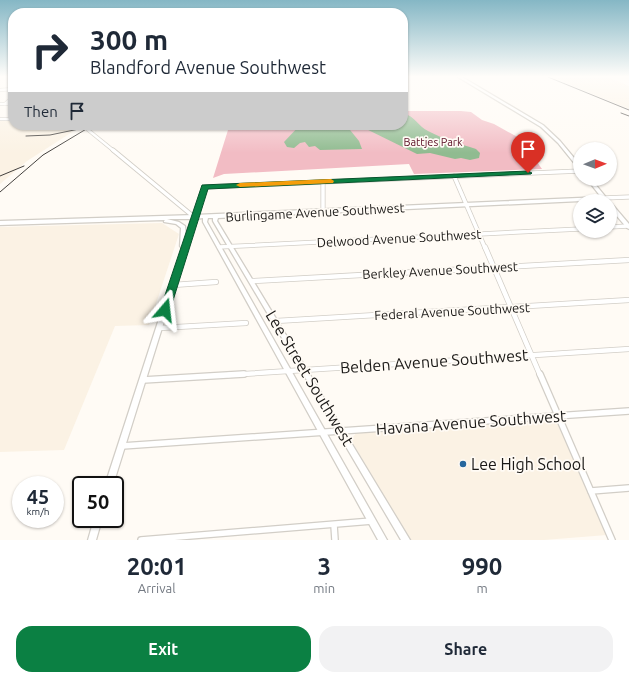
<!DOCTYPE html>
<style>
body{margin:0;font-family:Ubuntu,sans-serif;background:#f2f2f3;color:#1f2937;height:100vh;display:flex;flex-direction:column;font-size:15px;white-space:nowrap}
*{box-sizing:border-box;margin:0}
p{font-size:13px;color:#747a83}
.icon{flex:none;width:22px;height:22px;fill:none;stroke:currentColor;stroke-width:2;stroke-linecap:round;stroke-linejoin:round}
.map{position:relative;height:540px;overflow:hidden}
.drawer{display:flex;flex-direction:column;background:#fff;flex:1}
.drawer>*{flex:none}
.top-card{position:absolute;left:8px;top:8px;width:400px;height:122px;border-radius:16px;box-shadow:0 1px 3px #0004;background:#fff;color:#1f2937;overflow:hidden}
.needle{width:26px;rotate:89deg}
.tools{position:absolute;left:573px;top:142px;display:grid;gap:8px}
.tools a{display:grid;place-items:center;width:44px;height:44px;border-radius:50%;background:#fff;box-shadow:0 1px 3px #0004;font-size:20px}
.speed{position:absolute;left:12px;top:476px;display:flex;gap:8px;font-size:20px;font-weight:700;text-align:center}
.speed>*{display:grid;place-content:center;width:52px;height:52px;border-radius:50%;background:#fff;box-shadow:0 1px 3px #0004;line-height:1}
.speed small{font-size:10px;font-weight:400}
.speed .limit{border:2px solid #111;border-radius:6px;background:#fff;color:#111}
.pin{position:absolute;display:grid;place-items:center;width:34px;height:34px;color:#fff;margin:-41px -17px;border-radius:50% 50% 50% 0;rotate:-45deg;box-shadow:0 0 4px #0007}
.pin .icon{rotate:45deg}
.me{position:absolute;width:44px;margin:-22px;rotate:17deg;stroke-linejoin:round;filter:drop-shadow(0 0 3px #0008)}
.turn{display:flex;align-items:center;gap:14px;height:84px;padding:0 16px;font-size:18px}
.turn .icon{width:52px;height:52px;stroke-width:2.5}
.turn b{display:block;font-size:28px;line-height:34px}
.then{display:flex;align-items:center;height:38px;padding:0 16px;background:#0003;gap:8px;font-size:15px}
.eta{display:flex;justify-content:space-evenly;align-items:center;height:68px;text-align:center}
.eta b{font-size:24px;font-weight:700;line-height:28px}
.cta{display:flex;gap:8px;margin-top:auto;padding:8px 16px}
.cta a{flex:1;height:46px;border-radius:16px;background:#0b8043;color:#fff;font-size:16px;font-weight:700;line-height:46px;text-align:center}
.cta a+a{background:#f2f2f3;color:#1f2937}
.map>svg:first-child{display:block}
.built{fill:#fbf2e4}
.green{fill:#f2bcc4}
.water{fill:#90bb90}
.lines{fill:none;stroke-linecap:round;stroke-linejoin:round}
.street-far3-casing{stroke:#d2cec7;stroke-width:4}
.street-far2-casing{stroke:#d2cec7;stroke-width:5}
.street-far1-casing{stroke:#d2cec7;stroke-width:6}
.street-casing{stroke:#d2cec7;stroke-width:8}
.secondary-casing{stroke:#d2cec7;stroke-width:2.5}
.street-far3{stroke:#fff;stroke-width:2.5}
.street-far2{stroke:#fff;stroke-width:3.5}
.street-far1{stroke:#fff;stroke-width:4.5}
.street{stroke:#fff;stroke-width:5.5}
.secondary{fill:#fff;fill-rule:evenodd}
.rail{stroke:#43403e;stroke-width:1}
.route{fill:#0b8043;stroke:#07532c}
.slow{fill:#f59e0b}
.poi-dot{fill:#26679d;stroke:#fffbf5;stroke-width:1.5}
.labels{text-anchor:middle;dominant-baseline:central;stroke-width:3.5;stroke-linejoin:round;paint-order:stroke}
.far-park-label{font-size:11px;fill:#5c1127;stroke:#fffbf5}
.street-label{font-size:13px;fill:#1b1917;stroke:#fffbf5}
.near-street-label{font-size:16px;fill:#1b1917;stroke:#fffbf5}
.near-poi-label{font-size:16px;fill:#1b1917;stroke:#fffbf5;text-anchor:start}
</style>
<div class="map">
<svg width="629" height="540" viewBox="0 0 629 540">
<rect width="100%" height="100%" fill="#fffbf5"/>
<g class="built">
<path d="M551 77H607L620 82 629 86V109Z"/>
<path d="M13 120V125H77L80 127 27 161 0 184V121Z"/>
<path d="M162 223 179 234 149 325 115 326 64 450 0 452V227Z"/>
<path d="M552 420 559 426 607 535 544 540H410L351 440 356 433Z"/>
</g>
<path class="green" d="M403 111H461L471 112 482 120 494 124 521 139 542 169 414 174 409 164 224 174 213 178 228 130 232 125H403Z"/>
<g class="water">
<path d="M403 113C416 117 418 126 428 131 443 139 460 144 476 149L480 153 479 158 470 160 461 158 455 159 430 153 417 154 358 125H403Z"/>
<path d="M300 125H346L359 141 362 149 320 150 315 146 309 147 305 142 300 143 294 148 287 147 284 142Z"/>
</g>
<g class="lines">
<g class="street-far3-casing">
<g id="street-far3">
<path d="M0 90 13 89"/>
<path d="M0 104H13"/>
<path d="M5 104 13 97"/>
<path d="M0 119H13"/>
<path d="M82 125 114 151"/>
</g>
</g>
<g class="street-far2-casing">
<g id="street-far2">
<path d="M113 150 194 217 205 187 580 171"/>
<path d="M454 176 485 248"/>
<path d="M323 182V211"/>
<path d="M604 198 629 197"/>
<path d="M610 227 628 226"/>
<path d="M219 247 580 229"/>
</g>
</g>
<g class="street-far1-casing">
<g id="street-far1">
<path d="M485 247 540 375"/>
<path d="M252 281 629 260"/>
<path d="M173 285 216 282"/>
<path d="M276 321 629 300"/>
<path d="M160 328 246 323"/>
<path d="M228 375 629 349"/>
</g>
</g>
<g class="street-casing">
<g id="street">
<path d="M540 374 612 540"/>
<path d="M143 380 244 374"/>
<path d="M122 446 629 411"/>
<path d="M591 491 629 488"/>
<path d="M334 525 335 540"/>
<path d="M141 540 372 521"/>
</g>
</g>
<g class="secondary-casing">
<g id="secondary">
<path d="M458 77H462L543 125 560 141 580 165V169H579L558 143 541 127Z"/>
<path d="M587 179H591L609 201H605L603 200 218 218 217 221 410 540H401L213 221V218H208L207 222 387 540H378L203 222V218L196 219 113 485H105L182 248 180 246 181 228 176 224 164 222V221L165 220 0 225V221L194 215 601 197ZM167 219H191L186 236 185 226 179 222Z"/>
<path d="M610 203 612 204 629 224V229L627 228 610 208Z"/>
<path d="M94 519H102L96 540H88Z"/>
</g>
</g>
<use href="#street-far3" class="street-far3"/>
<use href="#street-far2" class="street-far2"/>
<use href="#street-far1" class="street-far1"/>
<use href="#street" class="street"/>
<use href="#secondary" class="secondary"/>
<g class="rail">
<path d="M548 77 629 110"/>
<path d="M621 113 629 116"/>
<path d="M26 136 50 135 79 129"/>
<path d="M0 176 24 166"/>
<path d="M0 192 43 155 93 125"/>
</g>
</g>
<linearGradient id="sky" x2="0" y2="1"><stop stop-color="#85b7c5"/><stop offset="0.5" stop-color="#fffdfa"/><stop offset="1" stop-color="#fffdfa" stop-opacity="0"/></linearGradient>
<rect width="629" height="153" fill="url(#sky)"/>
<path class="route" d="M528 171 532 173 531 174 208 189 170 310 165 315 160 310 202 185Z"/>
<path class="slow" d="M331 179 334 181 333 183 240 187 236 185 240 183Z"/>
<circle class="poi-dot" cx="463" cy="464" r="4"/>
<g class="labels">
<g class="far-park-label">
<text x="433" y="142">Battjes Park</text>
</g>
<g class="street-label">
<text transform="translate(315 212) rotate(-3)">Burlingame Avenue Southwest</text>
<text transform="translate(399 238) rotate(-3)">Delwood Avenue Southwest</text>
<text transform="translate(440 270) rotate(-3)">Berkley Avenue Southwest</text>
<text transform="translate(452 311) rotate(-3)">Federal Avenue Southwest</text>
</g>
<g class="near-street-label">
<text transform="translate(434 361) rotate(-4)">Belden Avenue Southwest</text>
<text transform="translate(310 378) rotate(59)">Lee Street Southwest</text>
<text transform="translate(471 422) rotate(-4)">Havana Avenue Southwest</text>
</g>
<g class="near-poi-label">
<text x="471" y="464">Lee High School</text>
</g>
</g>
</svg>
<div class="tools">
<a><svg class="needle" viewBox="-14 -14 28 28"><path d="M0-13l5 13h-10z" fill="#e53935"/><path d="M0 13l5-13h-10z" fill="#747a83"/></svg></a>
<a><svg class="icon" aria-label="layers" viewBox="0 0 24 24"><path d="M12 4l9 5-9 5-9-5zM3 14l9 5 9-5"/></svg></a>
</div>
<div class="speed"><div>45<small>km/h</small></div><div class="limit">50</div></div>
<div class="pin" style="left:528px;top:173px;background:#d93025"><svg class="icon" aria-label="arrive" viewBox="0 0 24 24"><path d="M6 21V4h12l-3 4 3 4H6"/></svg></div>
<svg class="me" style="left:165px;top:310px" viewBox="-20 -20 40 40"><path d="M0-17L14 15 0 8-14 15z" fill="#0b8043" stroke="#fff" stroke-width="4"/></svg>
<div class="top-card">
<div class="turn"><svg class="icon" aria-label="right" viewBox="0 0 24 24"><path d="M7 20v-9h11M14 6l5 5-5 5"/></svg><div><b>300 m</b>Blandford Avenue Southwest</div></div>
<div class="then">Then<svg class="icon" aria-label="arrive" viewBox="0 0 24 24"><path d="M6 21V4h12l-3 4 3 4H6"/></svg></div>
</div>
</div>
<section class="drawer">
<div class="eta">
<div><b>20:01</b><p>Arrival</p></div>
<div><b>3</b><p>min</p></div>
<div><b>990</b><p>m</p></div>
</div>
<div class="cta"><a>Exit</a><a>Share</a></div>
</section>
